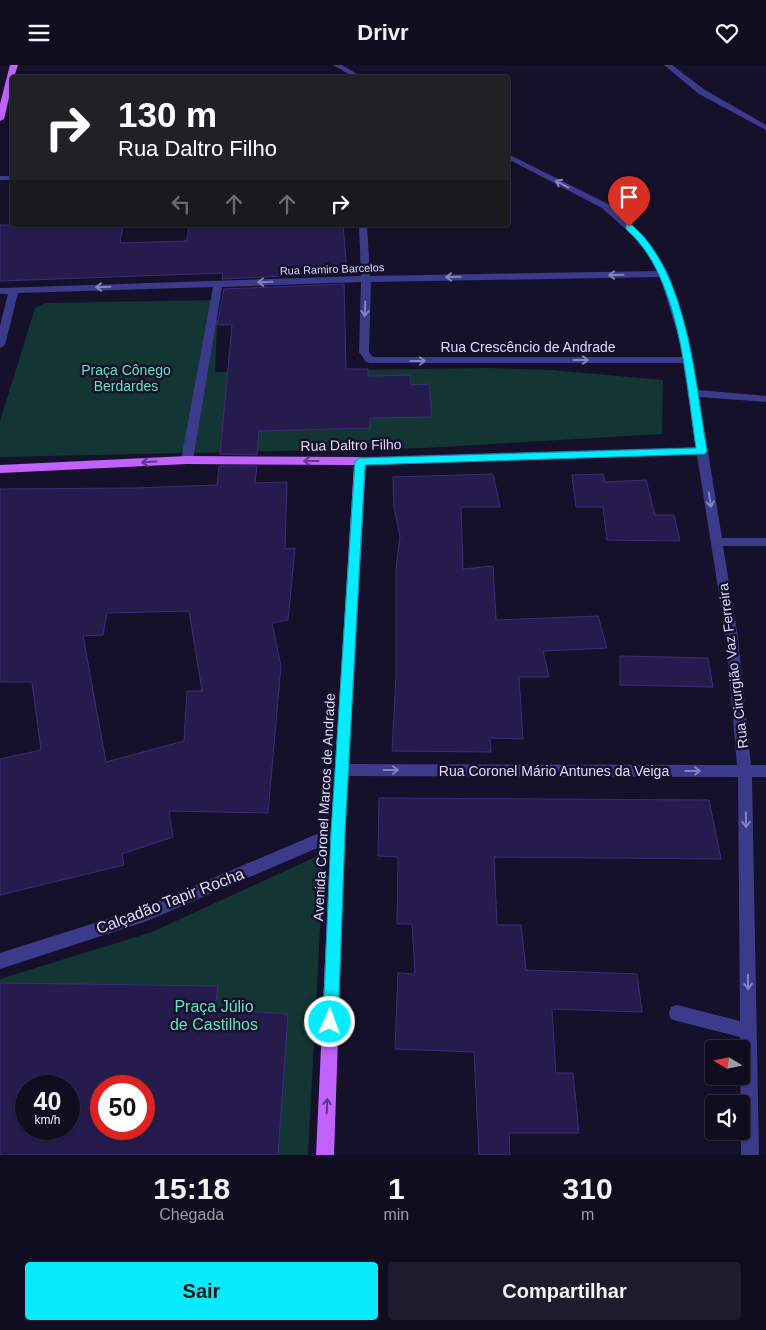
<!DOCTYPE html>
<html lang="pt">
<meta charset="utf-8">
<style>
body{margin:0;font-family:Helvetica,sans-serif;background:#1e1b2d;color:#f1f3f6;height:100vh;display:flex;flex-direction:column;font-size:19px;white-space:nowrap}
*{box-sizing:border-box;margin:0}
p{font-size:16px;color:#9c9ca5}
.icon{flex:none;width:28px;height:28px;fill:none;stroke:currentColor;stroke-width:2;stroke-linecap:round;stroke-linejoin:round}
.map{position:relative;height:1090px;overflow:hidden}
.sheet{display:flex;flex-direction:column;background:#100d20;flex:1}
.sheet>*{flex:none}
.banner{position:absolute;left:10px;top:10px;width:500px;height:152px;border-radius:5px;box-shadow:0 1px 4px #0004,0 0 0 1px #302d3e;background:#202124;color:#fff;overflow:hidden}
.needle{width:32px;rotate:280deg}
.controls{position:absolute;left:705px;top:975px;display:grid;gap:10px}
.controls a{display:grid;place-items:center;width:45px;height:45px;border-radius:5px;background:#100d20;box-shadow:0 1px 4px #0004,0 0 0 1px #302d3e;font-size:25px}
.speed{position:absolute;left:15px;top:1010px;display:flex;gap:10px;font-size:25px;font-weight:700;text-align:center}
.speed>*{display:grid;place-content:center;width:65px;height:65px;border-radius:50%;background:#100d20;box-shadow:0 1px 4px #0004,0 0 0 1px #302d3e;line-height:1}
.speed small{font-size:12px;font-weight:400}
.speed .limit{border:8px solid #d22;background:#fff;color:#111}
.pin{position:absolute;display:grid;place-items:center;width:42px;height:42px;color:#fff;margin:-51px -21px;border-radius:50% 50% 50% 0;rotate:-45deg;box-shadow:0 0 5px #0007}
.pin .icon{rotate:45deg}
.me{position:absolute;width:55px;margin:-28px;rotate:2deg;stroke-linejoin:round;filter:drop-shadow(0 0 4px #0008)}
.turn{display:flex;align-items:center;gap:18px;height:105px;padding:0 25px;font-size:22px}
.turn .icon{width:65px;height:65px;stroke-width:2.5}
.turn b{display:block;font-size:35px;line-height:42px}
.lanes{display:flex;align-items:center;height:48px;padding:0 25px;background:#0003;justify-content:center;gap:25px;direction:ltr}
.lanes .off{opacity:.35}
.eta{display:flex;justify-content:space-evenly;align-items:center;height:85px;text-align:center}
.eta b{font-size:30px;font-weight:700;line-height:35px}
.primary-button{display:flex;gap:10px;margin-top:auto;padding:10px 25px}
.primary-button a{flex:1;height:58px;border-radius:5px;background:#07ebff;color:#111;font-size:20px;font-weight:700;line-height:58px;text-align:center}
.primary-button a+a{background:#1e1b2d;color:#f1f3f6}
header{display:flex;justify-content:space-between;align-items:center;height:65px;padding:0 25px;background:#100d20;font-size:22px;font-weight:700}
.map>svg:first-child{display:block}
.green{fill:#133634;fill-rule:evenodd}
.building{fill:#251c4d;stroke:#3b2e79;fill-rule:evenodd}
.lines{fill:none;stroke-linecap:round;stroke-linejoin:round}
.minor{fill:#3c3b8b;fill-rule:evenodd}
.major{fill:#c162ff;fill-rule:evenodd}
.oneway{stroke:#8583bf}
.oneway2{stroke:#62358a}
.route{fill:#07ebff;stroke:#0599a6}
.labels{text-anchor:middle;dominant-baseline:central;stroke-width:5;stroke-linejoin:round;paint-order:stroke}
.far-street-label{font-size:11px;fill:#dedbff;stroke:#15112b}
.street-label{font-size:14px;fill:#dedbff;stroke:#15112b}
.park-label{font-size:14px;fill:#63e3c0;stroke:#15112b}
.near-street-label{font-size:16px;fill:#dedbff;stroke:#15112b}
.near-park-label{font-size:16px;fill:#63e3c0;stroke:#15112b}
</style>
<header><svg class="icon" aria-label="menu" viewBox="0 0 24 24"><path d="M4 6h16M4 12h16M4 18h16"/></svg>Drivr<svg class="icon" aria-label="heart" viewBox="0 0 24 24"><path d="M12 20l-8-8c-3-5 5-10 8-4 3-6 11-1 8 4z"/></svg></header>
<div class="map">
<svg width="766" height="1090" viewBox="0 0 766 1090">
<rect width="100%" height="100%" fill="#15112b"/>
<g class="green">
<path d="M218 235 215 307 488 303 551 305 663 315 662 369 424 383 0 392V356L35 243 46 238Z"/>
<path d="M324 788 308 1090H0V914L152 867ZM26 1021H69V1064H26ZM101 1021H144V1064H101Z"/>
</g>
<g class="building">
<path d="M0 160H123L120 178 187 176 189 160H343L347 208 222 214 223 208 0 216Z"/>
<path d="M344 219 346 304H368V311L410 310 411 320 429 319 432 352 370 353V363L259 366 257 390 220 389 232 260H217L224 224Z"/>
<path d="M219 401H257L255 418 287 417 285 484 295 483 288 555 272 558 281 601 268 748 169 746 173 772 122 789 124 800 0 830V694L41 685 32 617H0V424L134 423 217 420ZM189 546 202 626H187L184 676 106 697 83 571 103 570 107 548Z"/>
<path d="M493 409 500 442H461L463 504 493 501 496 555 598 551 607 583 543 586 549 612H519L523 674 490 673 491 687 392 686 396 611V504L400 471 394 443 393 412Z"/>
<path d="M603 409 605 417 646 415 655 450H674L680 476 607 475 603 442H576L572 410Z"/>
<path d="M620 591 708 593 713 622 620 620Z"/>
<path d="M379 733 709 735 721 794 494 792 497 860H521L526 905 637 909 642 947 552 944 556 1008H573L579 1068H509L510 1090H479L474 987 395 984 398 908 415 909 412 859H397L398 792 378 791Z"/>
<path d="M0 918 218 921 215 944 288 949 278 1090H0ZM26 1021H69V1064H26ZM101 1021H144V1064H101Z"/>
</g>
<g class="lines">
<g class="minor">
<path d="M333 0H342L362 12H354Z"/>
<path d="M664 0H672L705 25 766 60V65L699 29Z"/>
<path d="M508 89 608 139 644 171 669 209 689 273 698 325 766 331V337L699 332 722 473H766V481H723L738 573 751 700H766V712H752L759 1090H741L740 972 677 956 671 954 669 948 671 942 677 940 740 956 738 712 342 711 337 709 335 705 337 701 342 699 737 700 726 573 697 390 360 400 354 396 360 392 696 382 683 298H370L366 297 359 287 361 217 222 222 193 395 187 399 181 395 213 222 18 228 5 280 0 283V261L8 229H0V223L361 211 359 160H367L370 211 658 206 638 175 602 143 508 94ZM660 212 679 273 682 292H373L369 287 371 217Z"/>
<rect x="0" y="111" width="12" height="4"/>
<path d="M338 760 343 762 345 767 343 772 147 856 0 904V888L145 842Z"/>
</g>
<g class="major">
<path d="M10 0H18L14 12H12V20L4 54 0 56V39Z"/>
<path d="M187 391 360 392 366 396 345 767 334 1090H316L331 767 354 400 187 399 0 408V400Z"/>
</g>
</g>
<defs><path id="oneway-shaft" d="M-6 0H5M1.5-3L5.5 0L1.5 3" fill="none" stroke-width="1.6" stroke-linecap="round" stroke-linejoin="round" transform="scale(1.25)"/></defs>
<g class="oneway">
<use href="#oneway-shaft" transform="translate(562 119) rotate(-152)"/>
<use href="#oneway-shaft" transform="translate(616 210) rotate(179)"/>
<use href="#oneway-shaft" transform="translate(453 212) rotate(179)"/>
<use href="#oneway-shaft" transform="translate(265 217) rotate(178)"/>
<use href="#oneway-shaft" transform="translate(103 222) rotate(178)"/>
<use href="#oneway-shaft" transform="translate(365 244) rotate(92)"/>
<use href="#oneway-shaft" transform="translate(581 295)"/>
<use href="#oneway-shaft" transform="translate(418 296)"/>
<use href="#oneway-shaft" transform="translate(710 435) rotate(81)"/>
<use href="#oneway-shaft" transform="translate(391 705)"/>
<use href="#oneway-shaft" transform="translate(693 706)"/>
<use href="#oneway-shaft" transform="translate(746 755) rotate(89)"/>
<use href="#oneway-shaft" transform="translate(748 917) rotate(89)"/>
</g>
<g class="oneway2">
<use href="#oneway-shaft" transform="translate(311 396) rotate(-180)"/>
<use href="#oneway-shaft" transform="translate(149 397) rotate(177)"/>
<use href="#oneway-shaft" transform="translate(327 1041) rotate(-88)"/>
</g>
<path class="route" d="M626 160H632C688 208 695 317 707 386L705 389 365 400 345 767 338 957 336 962 330 965 325 962 323 957 331 767 355 396 360 393 696 383C686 317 680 210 626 164Z"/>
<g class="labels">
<g class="far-street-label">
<text transform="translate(332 204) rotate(-2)">Rua Ramiro Barcelos</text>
</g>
<g class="street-label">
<text x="528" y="282">Rua Crescêncio de Andrade</text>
<text transform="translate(351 380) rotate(-1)">Rua Daltro Filho</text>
<text transform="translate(733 601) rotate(-97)">Rua Cirurgião Vaz Ferreira</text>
<text x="554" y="706">Rua Coronel Mário Antunes da Veiga</text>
<text transform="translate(324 742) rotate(-87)">Avenida Coronel Marcos de Andrade</text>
</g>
<g class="park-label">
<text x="126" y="305">Praça Cônego<tspan x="126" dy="16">Berdardes</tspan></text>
</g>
<g class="near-street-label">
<text transform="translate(170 836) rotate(-21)">Calçadão Tapir Rocha</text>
</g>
<g class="near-park-label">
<text x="214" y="941">Praça Júlio<tspan x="214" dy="18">de Castilhos</tspan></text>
</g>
</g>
</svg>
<div class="controls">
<a><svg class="needle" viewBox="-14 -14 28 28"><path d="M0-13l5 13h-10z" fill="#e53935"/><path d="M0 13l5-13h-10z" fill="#9c9ca5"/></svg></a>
<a><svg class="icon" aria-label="sound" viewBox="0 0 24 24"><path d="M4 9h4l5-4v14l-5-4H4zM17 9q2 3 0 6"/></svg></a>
</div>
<div class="speed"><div>40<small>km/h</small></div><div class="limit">50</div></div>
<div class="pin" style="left:629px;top:162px;background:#d93025"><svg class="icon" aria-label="arrive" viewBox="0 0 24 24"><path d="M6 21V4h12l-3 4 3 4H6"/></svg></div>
<svg class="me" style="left:330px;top:957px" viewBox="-20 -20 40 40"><circle r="17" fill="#07ebff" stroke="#fff" stroke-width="3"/><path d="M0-11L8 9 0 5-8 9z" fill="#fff"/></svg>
<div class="banner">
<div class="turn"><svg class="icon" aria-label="right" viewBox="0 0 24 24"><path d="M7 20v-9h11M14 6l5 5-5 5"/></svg><div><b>130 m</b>Rua Daltro Filho</div></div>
<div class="lanes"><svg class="icon off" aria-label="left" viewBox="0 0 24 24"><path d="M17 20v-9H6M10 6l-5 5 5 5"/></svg><svg class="icon off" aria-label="ahead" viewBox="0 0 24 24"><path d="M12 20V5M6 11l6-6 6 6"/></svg><svg class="icon off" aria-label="ahead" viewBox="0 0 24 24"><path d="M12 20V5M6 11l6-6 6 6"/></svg><svg class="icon" aria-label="right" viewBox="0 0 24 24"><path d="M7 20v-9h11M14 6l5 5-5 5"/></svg></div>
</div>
</div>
<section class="sheet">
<div class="eta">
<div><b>15:18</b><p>Chegada</p></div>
<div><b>1</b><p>min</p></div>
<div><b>310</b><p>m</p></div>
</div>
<div class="primary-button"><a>Sair</a><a>Compartilhar</a></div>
</section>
